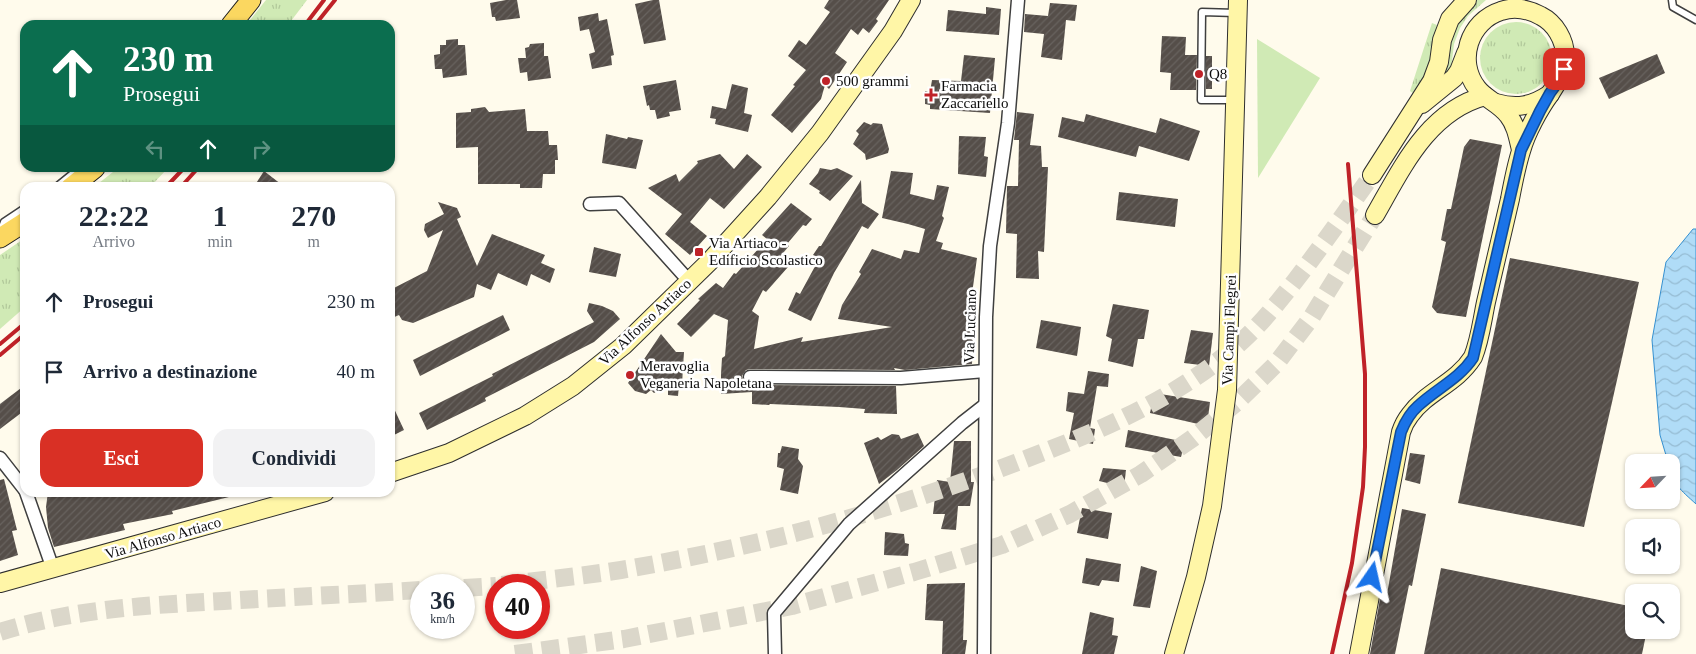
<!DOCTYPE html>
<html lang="it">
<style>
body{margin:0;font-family:Georgia,serif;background:#f2f2f3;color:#1f2937;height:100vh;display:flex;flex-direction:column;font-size:19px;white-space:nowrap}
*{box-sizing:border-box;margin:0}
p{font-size:16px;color:#747a83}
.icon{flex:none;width:28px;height:28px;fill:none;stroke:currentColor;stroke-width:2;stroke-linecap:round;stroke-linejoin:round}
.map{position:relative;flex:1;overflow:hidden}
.drawer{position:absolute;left:20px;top:182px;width:375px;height:315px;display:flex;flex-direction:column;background:#fff;border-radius:15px;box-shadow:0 1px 4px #0004}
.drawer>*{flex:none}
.top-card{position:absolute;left:20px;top:20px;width:375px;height:152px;border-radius:15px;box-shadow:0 1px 4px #0004;background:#0b6e4f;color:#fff;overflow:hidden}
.needle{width:32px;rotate:245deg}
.fabs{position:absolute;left:1625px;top:454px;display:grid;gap:10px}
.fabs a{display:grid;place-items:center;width:55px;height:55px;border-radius:10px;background:#fff;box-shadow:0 1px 4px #0004;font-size:25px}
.speed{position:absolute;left:410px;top:574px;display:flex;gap:10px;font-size:25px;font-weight:700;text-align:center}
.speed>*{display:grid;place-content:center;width:65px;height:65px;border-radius:50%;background:#fff;box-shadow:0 1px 4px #0004;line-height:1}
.speed small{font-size:12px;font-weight:400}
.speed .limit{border:8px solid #d22;background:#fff;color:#111}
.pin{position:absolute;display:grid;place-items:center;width:42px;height:42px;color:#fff;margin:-21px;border-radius:10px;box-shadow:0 2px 8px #0006}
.me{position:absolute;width:55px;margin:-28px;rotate:11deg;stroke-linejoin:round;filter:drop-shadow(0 0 4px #0008)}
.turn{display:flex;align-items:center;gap:18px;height:105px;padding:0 20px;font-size:22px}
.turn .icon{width:65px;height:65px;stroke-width:2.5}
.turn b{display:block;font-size:35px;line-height:42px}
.lanes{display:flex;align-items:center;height:48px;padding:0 20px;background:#0003;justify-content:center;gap:25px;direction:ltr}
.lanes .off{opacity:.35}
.eta{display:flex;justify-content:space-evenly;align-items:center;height:85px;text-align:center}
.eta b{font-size:30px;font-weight:700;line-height:35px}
.action{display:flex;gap:10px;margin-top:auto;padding:10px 20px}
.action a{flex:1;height:58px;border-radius:15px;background:#d93025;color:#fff;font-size:20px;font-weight:700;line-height:58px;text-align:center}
.action a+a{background:#f2f2f3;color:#1f2937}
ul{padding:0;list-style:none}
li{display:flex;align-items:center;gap:15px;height:70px;padding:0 20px}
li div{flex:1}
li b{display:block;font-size:19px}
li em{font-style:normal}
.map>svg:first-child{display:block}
.grass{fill:url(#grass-tufts)}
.park{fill:#d0eab5}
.water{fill:url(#water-waves);stroke:#3590d0}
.building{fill:url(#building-hatch)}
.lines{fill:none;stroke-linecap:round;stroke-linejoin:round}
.secondary-tunnel{stroke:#dbd7ca;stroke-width:18;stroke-dasharray:18 9;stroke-linecap:butt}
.lane-casing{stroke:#3f3f3f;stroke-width:9}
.street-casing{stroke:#3f3f3f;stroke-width:15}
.secondary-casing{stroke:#2e2e2e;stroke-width:20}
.primary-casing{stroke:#1d1d1d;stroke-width:21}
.lane{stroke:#fff;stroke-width:6}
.street{stroke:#fff;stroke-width:12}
.secondary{stroke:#fff6a7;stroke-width:18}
.primary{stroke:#fbd760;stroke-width:19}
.rail{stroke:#bf2228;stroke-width:4}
.route-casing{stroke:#114b97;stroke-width:12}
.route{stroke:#1a73e8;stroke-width:9}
.poi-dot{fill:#bf2228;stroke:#fff;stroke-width:2}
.labels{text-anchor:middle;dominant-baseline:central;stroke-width:5;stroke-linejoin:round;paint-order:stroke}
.poi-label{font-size:15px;fill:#0c0c0c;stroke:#fff;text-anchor:start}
.street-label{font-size:15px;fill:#0c0c0c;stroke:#fff}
</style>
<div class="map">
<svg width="1696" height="654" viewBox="0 0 1696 654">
<defs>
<pattern id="grass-tufts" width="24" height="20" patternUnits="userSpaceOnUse" patternTransform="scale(1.25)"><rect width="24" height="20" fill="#d0eab5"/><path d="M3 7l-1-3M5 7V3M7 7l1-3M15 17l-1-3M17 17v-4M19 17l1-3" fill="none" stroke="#b1c89a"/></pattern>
<pattern id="water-waves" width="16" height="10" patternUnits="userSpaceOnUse" patternTransform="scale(1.25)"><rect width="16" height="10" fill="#b0dcf7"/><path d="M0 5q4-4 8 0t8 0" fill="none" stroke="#96bcd3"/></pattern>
<pattern id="building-hatch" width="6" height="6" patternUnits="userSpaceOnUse" patternTransform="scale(1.25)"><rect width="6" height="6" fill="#554e49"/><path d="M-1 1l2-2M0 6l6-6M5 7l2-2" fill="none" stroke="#68635f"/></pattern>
</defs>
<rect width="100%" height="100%" fill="#fffbec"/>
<g class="grass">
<path d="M266 0H307L288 25H246Z"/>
<path d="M1477 0H1486L1468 16 1460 28 1454 44 1451 69 1439 82C1448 48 1450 25 1477 0Z"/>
<circle cx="1516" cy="58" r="36"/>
<path d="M1432 23 1437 25C1433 39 1434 56 1429 69 1425 78 1419 86 1414 94L1410 91Z"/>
<path d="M118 168H168L150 187H94Z"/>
<path d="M25 238V307L0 329V255Z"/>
</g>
<path class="park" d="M1257 39 1320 78 1258 178Z"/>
<path class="water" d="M1693 229H1696V504C1681 490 1671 484 1671 462H1668L1660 435 1652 340 1666 262Z"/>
<g class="building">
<path d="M506 0H517L520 18 496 21 495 17H492L490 3Z"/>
<path d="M653 0H659L666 40 644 44 635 4Z"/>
<path d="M829 0H889L876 19 878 21 869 33 863 28 858 35 851 29 835 53 847 62 829 89 825 85 821 99 792 133 771 115 795 86 793 85 806 70 788 56 799 40 806 45 830 12 824 8Z"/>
<path d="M1050 3 1077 5 1075 21 1066 20 1062 60 1041 57 1044 34 1024 32 1025 14 1048 16Z"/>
<path d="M986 7 1001 9 999 35 946 31 948 10 986 14Z"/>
<path d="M598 13 599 21 607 19 614 55 611 56 612 65 592 69 589 54 595 52 589 29 580 31 578 17Z"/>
<path d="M1162 36 1186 37 1185 55H1197L1196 90H1170L1171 73 1160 72Z"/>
<path d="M458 39V45H465L467 75 443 78 442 69H435L434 55 440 54V45H446V40Z"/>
<path d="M544 43V56H548L551 78 528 81 527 72 520 73 518 58H526L525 48 529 47 530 44Z"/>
<path d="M1657 54 1665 73 1609 99 1599 78Z"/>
<path d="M964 55 995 58 990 113 930 109V105L925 104V91L930 92 932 80 961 81Z"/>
<rect x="1206" y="56" width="6" height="33"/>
<path d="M676 80 681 110 669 112 670 116 657 119 655 110H650L649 105 647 106 643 86Z"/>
<path d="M732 84 748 88 744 113 752 115 748 132 715 124 716 119 710 118 712 106 726 109Z"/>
<path d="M485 107 489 112 525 109 527 131H548L549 145H557L558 160H555V174H543L542 188H520V184H478V147L456 148V113L471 112V109Z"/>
<path d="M1017 112 1034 114 1030 145 1041 146 1042 167H1048L1044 252 1038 251 1039 279 1016 278 1017 234 1006 233 1007 186H1018L1019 140H1014Z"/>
<path d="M1086 114 1156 133 1160 118 1200 131 1189 161 1139 146 1136 157 1058 137 1062 117 1084 122Z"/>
<path d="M864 122 871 125 873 123 882 124 889 149 888 153 866 160 865 154 853 144 859 134 856 131Z"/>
<path d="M606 134 627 139 628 137 643 140 636 169 602 163Z"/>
<path d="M959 136 986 137 984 156 988 157 986 177 958 174Z"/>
<path d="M1470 139 1502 145 1466 317 1437 313 1432 307 1446 242 1441 240 1447 209H1451L1464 147Z"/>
<path d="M720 154 734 169 747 154 762 167 724 209 710 198 690 222 707 236 690 255 665 234 682 214 648 188 676 174 679 182 698 163 697 161Z"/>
<path d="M820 168 831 170 837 168 853 176 830 201 819 193 820 191 809 184 818 173Z"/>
<path d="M264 171 286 188H253Z"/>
<path d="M891 171 913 173 910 194 934 200 937 185 949 187 942 216 944 218 936 241 943 243 941 249 977 258 971 301H975L971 339 973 340 972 364 905 370 894 368 895 370 750 369 746 370 742 376 743 381 750 385 896 386 897 414 864 413 865 409 839 407 770 404 769 405 752 404V392L721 394V374L722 358 725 356 728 320 714 314 691 337 677 324 700 300 698 299 716 283 723 288 734 273 736 274 767 239 762 235 791 203 812 219 806 226 803 225 787 244 789 246 778 259 788 267 766 292 763 290 752 311 759 316 754 349 803 337 801 342 892 327 838 319 842 305 861 274 859 272 872 249 901 259 904 250 919 253 925 229 908 224 882 218Z"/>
<path d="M861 180 862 203 879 214 868 229 862 226 834 273 811 321 788 310 796 292 800 294 819 259 813 255 819 246H821Z"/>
<path d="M1119 192 1178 199 1175 227 1116 220Z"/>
<path d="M438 202 457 208 461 217 457 219 477 266 492 234 545 255 541 263 555 269 550 283 531 274 527 286 498 273 491 290 477 284 474 297 413 323 402 320 399 315 390 319V290L427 271 443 230 428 238 424 230 425 224 444 214Z"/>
<path d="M594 247 621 254 616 277 589 272Z"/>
<path d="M1510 258 1639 282 1584 527 1458 503Z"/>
<path d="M589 303 602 306 613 311 620 319 594 342 485 398 486 401 427 430 419 413 493 376 492 374 594 322 587 311Z"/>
<path d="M1113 304 1149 310 1144 339H1138L1133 367 1108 361 1112 339 1106 336Z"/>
<path d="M503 315 510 330 420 376 413 360Z"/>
<path d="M1041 320 1081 327 1077 356 1036 348Z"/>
<path d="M1191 330 1213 333 1209 366 1184 363Z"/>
<path d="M661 334 676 352H684L682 384 679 385 678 396 668 395V385L654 393 651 390 646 394 635 391 628 383Z"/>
<path d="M1088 371 1109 374 1108 387 1097 386 1090 428 1095 429 1093 444 1069 439 1074 413 1066 411 1068 392 1084 394Z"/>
<path d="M25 385V410L0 429V404Z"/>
<path d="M1154 393 1210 402 1207 426 1150 413Z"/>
<path d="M390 400 404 430 390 437Z"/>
<path d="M1128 430 1185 442 1181 457 1125 447Z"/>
<path d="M918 433 924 446 897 470 879 484 864 443 878 437 881 440 892 434 899 435 901 439Z"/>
<path d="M954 441H971V482H974L970 506H958L956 530 941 529 945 514H933L937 480 950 482Z"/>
<path d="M782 446 799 449 798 459 803 466 798 494 780 490 784 469 777 467 778 453H780Z"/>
<path d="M1410 453 1425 455 1420 484 1405 480Z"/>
<path d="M1103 468 1126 470 1124 487 1099 481Z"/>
<path d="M4 479 17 530 12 531 18 555 0 561V480Z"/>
<path d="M48 492H228L229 497 172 511 173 514 123 524 125 530 54 547 48 528 46 507Z"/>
<path d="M1082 508 1112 513 1108 539 1077 533Z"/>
<path d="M1402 509 1426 514 1412 586 1409 585 1395 654H1370L1380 599 1386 600Z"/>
<path d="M885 532 904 534 905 543 909 544 908 556 884 555Z"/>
<path d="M1086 558 1121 564 1119 582 1102 580 1099 586 1082 583Z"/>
<path d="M1141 566 1157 571 1150 608 1133 606Z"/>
<path d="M1441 568 1634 607V630H1647L1642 654H1424Z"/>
<path d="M965 583 963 640H967L965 654H942L943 621 925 620 927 584Z"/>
<path d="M1090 612 1114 618 1112 635 1118 636 1114 654H1082Z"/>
</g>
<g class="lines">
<g class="secondary-tunnel">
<path d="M502 585C541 580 582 576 621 570 758 547 893 510 1023 460 1100 431 1180 397 1242 341 1262 323 1279 301 1295 281 1322 246 1347 210 1372 175"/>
<path d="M464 588 496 586"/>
<path d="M0 632C72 609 149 605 224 601 290 597 356 594 421 590"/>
<path d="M515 654 624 639 792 606 914 572 1002 545 1070 514 1141 474 1193 438 1236 403 1276 364 1311 318 1375 215"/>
</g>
<g class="lane-casing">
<g id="lane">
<path d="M1672 0 1673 7 1696 20"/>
<path d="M1233 100H1201L1202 12 1236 13"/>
<path d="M55 188 76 171 78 168"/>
<path d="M0 232 4 222 25 208"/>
</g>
</g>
<g class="street-casing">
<g id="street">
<path d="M590 204 619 203 689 281"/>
<path d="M750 377 901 378 985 371"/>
<path d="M0 458 25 490"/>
<path d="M26 492 53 569"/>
<path d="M775 654 774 613 849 524 962 423 985 405"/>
<path d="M984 654 986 317 990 246 1008 123 1018 0"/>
</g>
</g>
<g class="secondary-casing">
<g id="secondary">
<path d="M1496 103C1517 109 1532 106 1550 94"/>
<path d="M1422 104 1454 78 1459 71 1466 53"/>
<path d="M1372 175 1432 81 1439 62 1442 40 1450 19 1467 0"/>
<path d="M1375 215C1402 168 1428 111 1485 96"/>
<path d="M390 473 449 453 525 416 573 386 623 346 710 261 768 197 820 133 893 31 911 0"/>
<path d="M0 583 325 492"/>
<path d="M1174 654 1196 577 1212 506 1227 390 1238 0"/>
<path d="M1359 654 1401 432C1403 426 1406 420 1410 415 1427 391 1456 384 1473 357 1480 340 1482 321 1486 302 1494 268 1502 233 1510 199 1513 183 1516 167 1521 151 1526 133 1539 109 1550 94 1558 81 1565 72 1565 56 1565 40 1555 23 1541 16 1528 9 1515 6 1501 11 1469 21 1456 61 1477 88 1485 99 1499 103 1508 115 1516 125 1518 137 1521 150"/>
</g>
</g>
<g class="primary-casing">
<g id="primary">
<path d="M231 25 251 0"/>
<path d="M70 188 95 168"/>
<path d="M0 238 25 222"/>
</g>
</g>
<use href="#lane" class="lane"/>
<use href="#street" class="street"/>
<use href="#secondary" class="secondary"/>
<use href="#primary" class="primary"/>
<g class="rail">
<path d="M305 25 324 0"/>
<path d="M315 25 335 0"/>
<path d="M165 188 184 168"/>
<path d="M180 188 198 168"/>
<path d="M0 344 25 323"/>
<path d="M0 355 25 334"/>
<path d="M1332 654 1352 563 1363 487 1365 447V374L1348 164"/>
</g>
</g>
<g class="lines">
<g class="route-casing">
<path id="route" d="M1372 577 1401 432C1405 422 1410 413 1418 406 1436 389 1459 379 1473 358L1521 150 1540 111 1550 93 1558 82 1564 69"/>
</g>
<use href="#route" class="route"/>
</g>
<g class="poi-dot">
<circle cx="1199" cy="74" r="5"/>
<circle cx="826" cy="81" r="5"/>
<path d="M928.5 87.5h5v5h5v5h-5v5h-5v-5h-5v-5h5z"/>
<rect x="694" y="247" width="10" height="10" rx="2.5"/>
<circle cx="630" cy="375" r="5"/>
</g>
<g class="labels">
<g class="poi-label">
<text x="1209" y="74">Q8</text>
<text x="836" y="81">500 grammi</text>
<text x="941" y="86">Farmacia<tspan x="941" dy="17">Zaccariello</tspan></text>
<text x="709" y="243">Via Artiaco -<tspan x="709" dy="17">Edificio Scolastico</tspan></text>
<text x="640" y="366">Meravoglia<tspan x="640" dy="17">Veganeria Napoletana</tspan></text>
</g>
<g class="street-label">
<text transform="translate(645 322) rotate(-43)">Via Alfonso Artiaco</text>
<text transform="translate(970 326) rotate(-88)">Via Luciano</text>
<text transform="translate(1229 330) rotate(-88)">Via Campi Flegrei</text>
<text transform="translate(163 538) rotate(-16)">Via Alfonso Artiaco</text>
</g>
</g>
</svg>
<div class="fabs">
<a><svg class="needle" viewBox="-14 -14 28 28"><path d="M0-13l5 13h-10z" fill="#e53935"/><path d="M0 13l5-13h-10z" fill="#747a83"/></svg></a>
<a><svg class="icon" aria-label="sound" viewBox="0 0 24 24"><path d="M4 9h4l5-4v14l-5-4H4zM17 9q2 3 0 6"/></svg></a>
<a><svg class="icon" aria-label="search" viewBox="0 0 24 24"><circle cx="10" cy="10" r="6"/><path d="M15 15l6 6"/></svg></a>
</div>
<div class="speed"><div>36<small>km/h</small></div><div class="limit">40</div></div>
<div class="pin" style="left:1564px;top:69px;background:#d93025"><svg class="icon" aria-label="arrive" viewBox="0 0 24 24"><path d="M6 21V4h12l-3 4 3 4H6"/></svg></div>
<svg class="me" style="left:1372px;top:577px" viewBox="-20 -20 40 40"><path d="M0-17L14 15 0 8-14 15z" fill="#1a73e8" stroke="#fff" stroke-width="4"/></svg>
<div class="top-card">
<div class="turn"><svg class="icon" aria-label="ahead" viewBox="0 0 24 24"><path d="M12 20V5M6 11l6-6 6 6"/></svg><div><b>230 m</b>Prosegui</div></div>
<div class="lanes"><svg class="icon off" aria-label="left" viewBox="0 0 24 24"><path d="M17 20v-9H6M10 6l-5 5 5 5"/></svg><svg class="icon" aria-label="ahead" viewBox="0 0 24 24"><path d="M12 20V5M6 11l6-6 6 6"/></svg><svg class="icon off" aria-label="right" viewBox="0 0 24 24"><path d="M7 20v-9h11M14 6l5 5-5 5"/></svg></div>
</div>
<section class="drawer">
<div class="eta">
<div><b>22:22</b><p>Arrivo</p></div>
<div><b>1</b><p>min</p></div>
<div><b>270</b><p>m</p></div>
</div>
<ul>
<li><svg class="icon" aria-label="ahead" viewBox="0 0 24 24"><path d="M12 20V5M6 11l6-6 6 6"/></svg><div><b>Prosegui</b></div><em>230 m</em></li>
<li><svg class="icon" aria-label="arrive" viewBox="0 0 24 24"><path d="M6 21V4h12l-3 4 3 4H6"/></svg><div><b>Arrivo a destinazione</b></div><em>40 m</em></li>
</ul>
<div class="action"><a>Esci</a><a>Condividi</a></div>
</section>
</div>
